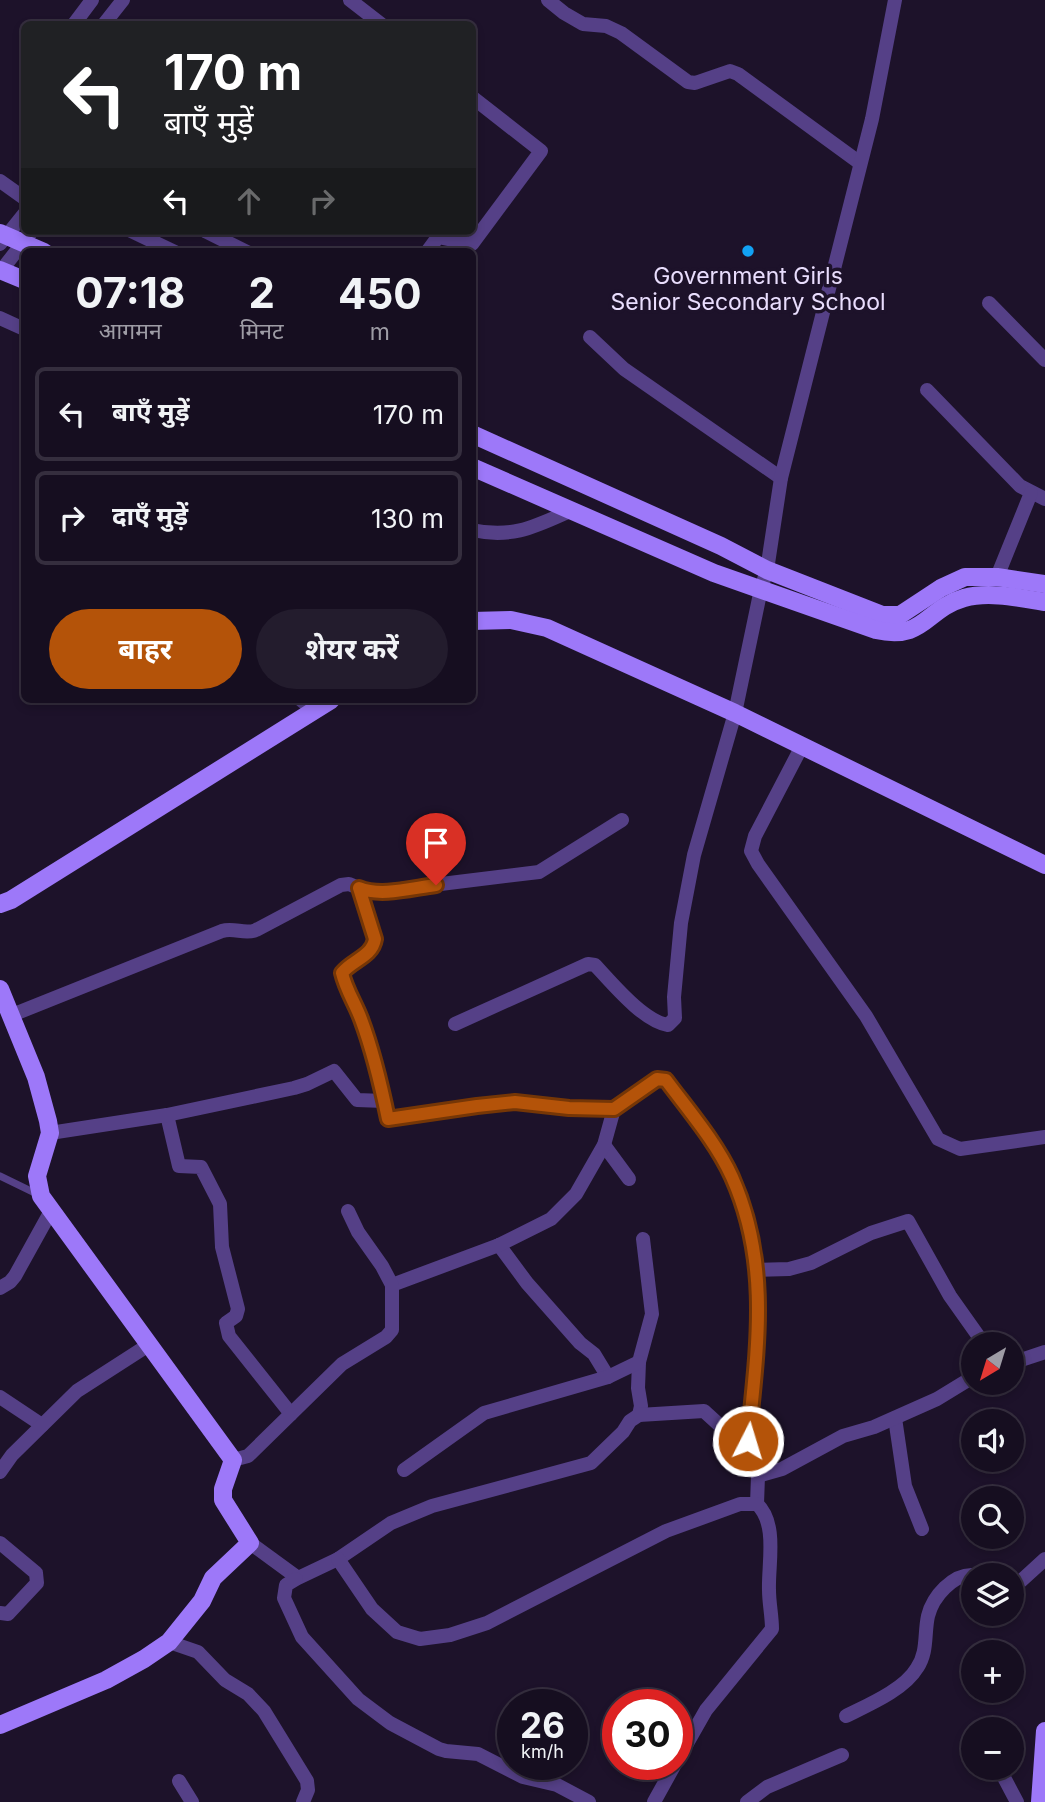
<!DOCTYPE html>
<html lang="hi">
<meta charset="utf-8">
<style>
body{margin:0;font-family:Inter,"Noto Sans Devanagari",sans-serif;background:#231c2d;color:#f1f3f6;height:100vh;display:flex;flex-direction:column;font-size:26px;white-space:nowrap}
*{box-sizing:border-box;margin:0}
p{font-size:23px;color:#9e9ca5}
.icon{flex:none;width:38px;height:38px;fill:none;stroke:currentColor;stroke-width:2;stroke-linecap:round;stroke-linejoin:round}
.map{position:relative;flex:1;overflow:hidden}
.sheet{position:absolute;left:21px;top:248px;width:455px;height:455px;display:flex;flex-direction:column;background:#160e20;border-radius:10px;box-shadow:0 4px 10px #0003,0 0 0 2px #352e3e}
.sheet>*{flex:none}
.top-card{position:absolute;left:21px;top:21px;width:455px;height:214px;border-radius:10px;box-shadow:0 4px 10px #0003,0 0 0 2px #352e3e;background:#202124;color:#fff;overflow:hidden}
.needle{width:46px;rotate:218deg}
.buttons{position:absolute;left:961px;top:1332px;display:grid;gap:14px}
.buttons a{display:grid;place-items:center;width:63px;height:63px;border-radius:50%;background:#160e20;box-shadow:0 4px 10px #0003,0 0 0 2px #352e3e;font-size:35px}
.speed{position:absolute;left:497px;top:1689px;display:flex;gap:14px;font-size:35px;font-weight:700;text-align:center}
.speed>*{display:grid;place-content:center;width:91px;height:91px;border-radius:50%;background:#160e20;box-shadow:0 4px 10px #0003,0 0 0 2px #352e3e;line-height:1}
.speed small{font-size:18px;font-weight:400}
.speed .limit{border:10px solid #d22;background:#fff;color:#111}
.pin{position:absolute;display:grid;place-items:center;width:60px;height:60px;color:#fff;margin:-72px -30px;border-radius:50% 50% 50% 0;rotate:-45deg;box-shadow:0 0 7px #0007}
.pin .icon{rotate:45deg}
.me{position:absolute;width:77px;margin:-38px;rotate:5deg;stroke-linejoin:round;filter:drop-shadow(0 0 5px #0008)}
.turn{display:flex;align-items:center;gap:24px;height:147px;padding:0 28px;font-size:32px}
.turn .icon{width:91px;height:91px;stroke-width:2.5}
.turn b{display:block;font-size:49px;line-height:60px}
.lanes{display:flex;align-items:center;height:66px;padding:0 28px;background:#0003;justify-content:center;gap:35px;direction:ltr}
.lanes .off{opacity:.35}
.eta{display:flex;justify-content:space-evenly;align-items:center;height:119px;text-align:center}
.eta b{font-size:42px;font-weight:700;line-height:49px}
.button{display:flex;gap:14px;margin-top:auto;padding:14px 28px}
.button a{flex:1;height:80px;border-radius:42px;background:#b45309;color:#fff;font-size:28px;font-weight:700;line-height:80px;text-align:center}
.button a+a{background:#231c2d;color:#f1f3f6}
ul{padding:0;list-style:none}
li{display:flex;align-items:center;gap:21px;height:94px;margin:0 14px 10px;padding:0 14px;border:4px solid #352e3e;border-radius:10px}
li div{flex:1}
li b{display:block;font-size:26px}
li em{font-style:normal}
.map>svg:first-child{display:block}
.lines{fill:none;stroke-linecap:round;stroke-linejoin:round}
.lane{stroke:#554087;stroke-width:7}
.street{stroke:#554087;stroke-width:14}
.secondary{stroke:#9d78f9;stroke-width:18}
.route-casing{stroke:#753606;stroke-width:18}
.route{stroke:#b45309;stroke-width:12}
.poi-dot{fill:#12a2f4;stroke:#1d122a;stroke-width:2.5}
.labels{text-anchor:middle;dominant-baseline:central;stroke-width:7;stroke-linejoin:round;paint-order:stroke}
.poi-label{font-size:23px;fill:#e9ddfd;stroke:#1d122a}
</style>
<div class="map">
<svg width="1045" height="1802" viewBox="0 0 1045 1802">
<rect width="100%" height="100%" fill="#1d122a"/>
<g class="lines">
<path class="lane" d="M0 1176 37 1194"/>
<g class="street">
<path d="M350 0 381 24"/>
<path d="M548 0 564 13 583 24 606 26 621 33 688 82 695 83 730 71 738 74 860 163"/>
<path d="M74 24 92 0"/>
<path d="M104 24 123 0"/>
<path d="M0 181 24 198"/>
<path d="M131 231 175 252"/>
<path d="M205 231 247 252"/>
<path d="M0 244 24 214"/>
<path d="M427 252 438 237 472 244 541 151 472 97"/>
<path d="M1 271 32 231"/>
<path d="M989 303 1045 360"/>
<path d="M0 318 24 329"/>
<path d="M590 337 624 369 781 478"/>
<path d="M927 390 1020 486 1045 499"/>
<path d="M472 530C513 539 536 526 572 510"/>
<path d="M997 577 1031 493"/>
<path d="M301 700 314 711"/>
<path d="M802 746 755 836 751 851 758 864 866 1016 938 1139 960 1149 1045 1137"/>
<path d="M359 888 375 939C372 957 352 959 342 973 346 990 355 1003 361 1019 373 1052 381 1085 388 1120L477 1106 515 1102 569 1108 614 1109"/>
<path d="M12 1015 222 931C234 927 245 935 256 930L341 885 349 884 366 891H384L539 872 622 820"/>
<path d="M455 1024 588 964 595 965C612 983 643 1021 668 1025L675 1018 674 997 681 923 694 855 735 713 761 589 767 570 781 478 872 119 895 0"/>
<path d="M167 1115 179 1166 201 1167 220 1204 222 1247 238 1309 236 1316 226 1323 229 1336 291 1414"/>
<path d="M50 1133 167 1115 294 1088 307 1084 334 1071 357 1100 384 1101"/>
<path d="M604 1145 629 1179"/>
<path d="M499 1245 527 1283 580 1343 594 1354 608 1377"/>
<path d="M756 1270 789 1269 811 1263 871 1233 908 1221 950 1296 984 1344"/>
<path d="M392 1285 499 1245 551 1219 576 1194 604 1145 614 1109 657 1079 666 1080C689 1111 716 1142 732 1177 771 1263 757 1351 748 1441L749 1452 758 1476 757 1504C778 1524 768 1564 769 1590 769 1603 772 1616 772 1629L706 1710 677 1761"/>
<path d="M0 1288 10 1282 15 1276 51 1211"/>
<path d="M1012 1363 1045 1352"/>
<path d="M0 1397 42 1425"/>
<path d="M639 1415 641 1406 638 1388 639 1362 652 1314 643 1239"/>
<path d="M895 1418 905 1486 922 1529"/>
<path d="M233 1460 248 1456 342 1364 386 1337 392 1330V1285L382 1266 358 1232 348 1211"/>
<path d="M404 1470 484 1413 608 1377 639 1362"/>
<path d="M0 1472 12 1455 77 1391 150 1344"/>
<path d="M758 1476 782 1469 843 1436 874 1427 937 1399 973 1377"/>
<path d="M0 1543 36 1573 37 1583 8 1614 0 1613"/>
<path d="M250 1543 298 1578 338 1559 391 1523 432 1506 591 1463 623 1432 630 1421 639 1415 704 1411 749 1452"/>
<path d="M338 1559 372 1609 397 1632 420 1639 450 1635 487 1623 666 1531 740 1504H757"/>
<path d="M296 1579 286 1585 284 1598 302 1637 358 1699 390 1723 439 1749 446 1751 478 1754 523 1777 557 1785 589 1802"/>
<path d="M1012 1589 1045 1559"/>
<path d="M169 1642 198 1652 225 1680 248 1694 264 1711 307 1781 308 1790 303 1802"/>
<path d="M846 1716C868 1705 904 1690 917 1668 928 1652 924 1634 928 1616 933 1596 953 1574 973 1575"/>
<path d="M999 1768 1017 1802"/>
<path d="M179 1781 192 1802"/>
<path d="M654 1802 675 1764"/>
<path d="M747 1802 767 1787 842 1755"/>
</g>
<g class="secondary">
<path d="M0 233 44 252"/>
<path d="M0 270 24 280"/>
<path d="M472 434 721 546 767 570 882 615H900L941 588 965 577H997L1045 584"/>
<path d="M472 467 714 573 876 630C925 641 925 609 964 598 989 591 1020 598 1045 602"/>
<path d="M472 621 511 620 547 628 735 713 1045 865"/>
<path d="M0 904 11 900 331 700"/>
<path d="M0 989 36 1077 48 1121 50 1133 37 1176 41 1196 233 1460 223 1489V1500L250 1543 213 1578 202 1601 169 1642 144 1659 106 1680 0 1725"/>
<path d="M1040 1802 1045 1731"/>
</g>
</g>
<g class="lines">
<g class="route-casing">
<path id="route" d="M436 885C412 888 381 897 359 888L375 939C372 957 352 960 342 973 346 990 355 1003 361 1019 373 1051 381 1085 388 1119L477 1106 515 1102 569 1108 614 1109 657 1079 666 1080C689 1111 716 1142 732 1177 771 1264 757 1350 748 1441"/>
</g>
<use href="#route" class="route"/>
</g>
<circle class="poi-dot" cx="748" cy="251" r="7"/>
<g class="labels">
<g class="poi-label">
<text x="748" y="276">Government Girls<tspan x="748" dy="26">Senior Secondary School</tspan></text>
</g>
</g>
</svg>
<div class="buttons">
<a><svg class="needle" viewBox="-14 -14 28 28"><path d="M0-13l5 13h-10z" fill="#e53935"/><path d="M0 13l5-13h-10z" fill="#9e9ca5"/></svg></a>
<a><svg class="icon" aria-label="sound" viewBox="0 0 24 24"><path d="M4 9h4l5-4v14l-5-4H4zM17 9q2 3 0 6"/></svg></a>
<a><svg class="icon" aria-label="search" viewBox="0 0 24 24"><circle cx="10" cy="10" r="6"/><path d="M15 15l6 6"/></svg></a>
<a><svg class="icon" aria-label="layers" viewBox="0 0 24 24"><path d="M12 4l9 5-9 5-9-5zM3 14l9 5 9-5"/></svg></a>
<a>+</a>
<a>−</a>
</div>
<div class="speed"><div>26<small>km/h</small></div><div class="limit">30</div></div>
<div class="pin" style="left:436px;top:885px;background:#d93025"><svg class="icon" aria-label="arrive" viewBox="0 0 24 24"><path d="M6 21V4h12l-3 4 3 4H6"/></svg></div>
<svg class="me" style="left:748px;top:1441px" viewBox="-20 -20 40 40"><circle r="17" fill="#b45309" stroke="#fff" stroke-width="3"/><path d="M0-11L8 9 0 5-8 9z" fill="#fff"/></svg>
<div class="top-card">
<div class="turn"><svg class="icon" aria-label="left" viewBox="0 0 24 24"><path d="M17 20v-9H6M10 6l-5 5 5 5"/></svg><div><b>170 m</b>बाएँ मुड़ें</div></div>
<div class="lanes"><svg class="icon" aria-label="left" viewBox="0 0 24 24"><path d="M17 20v-9H6M10 6l-5 5 5 5"/></svg><svg class="icon off" aria-label="ahead" viewBox="0 0 24 24"><path d="M12 20V5M6 11l6-6 6 6"/></svg><svg class="icon off" aria-label="right" viewBox="0 0 24 24"><path d="M7 20v-9h11M14 6l5 5-5 5"/></svg></div>
</div>
<section class="sheet">
<div class="eta">
<div><b>07:18</b><p>आगमन</p></div>
<div><b>2</b><p>मिनट</p></div>
<div><b>450</b><p>m</p></div>
</div>
<ul>
<li><svg class="icon" aria-label="left" viewBox="0 0 24 24"><path d="M17 20v-9H6M10 6l-5 5 5 5"/></svg><div><b>बाएँ मुड़ें</b></div><em>170 m</em></li>
<li><svg class="icon" aria-label="right" viewBox="0 0 24 24"><path d="M7 20v-9h11M14 6l5 5-5 5"/></svg><div><b>दाएँ मुड़ें</b></div><em>130 m</em></li>
</ul>
<div class="button"><a>बाहर</a><a>शेयर करें</a></div>
</section>
</div>
